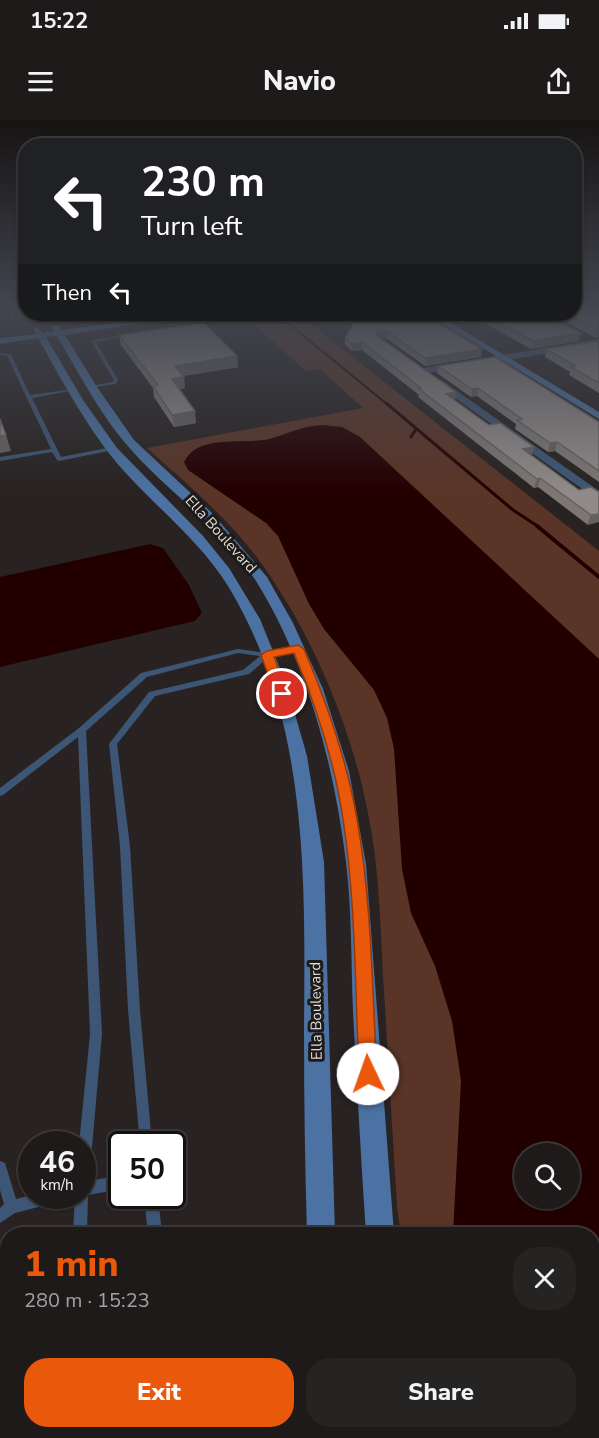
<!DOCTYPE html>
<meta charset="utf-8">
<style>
body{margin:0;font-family:"Nunito Sans",sans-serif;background:#262323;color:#f1f3f6;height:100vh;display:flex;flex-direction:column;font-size:22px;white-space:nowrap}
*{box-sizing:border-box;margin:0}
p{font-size:20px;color:#a1a1a2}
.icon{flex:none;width:33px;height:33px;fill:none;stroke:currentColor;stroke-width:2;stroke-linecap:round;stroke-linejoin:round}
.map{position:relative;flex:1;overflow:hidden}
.drawer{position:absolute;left:0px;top:1107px;width:600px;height:212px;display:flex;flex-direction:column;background:#1e1a1a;border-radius:24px 24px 0 0;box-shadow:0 2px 4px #0004,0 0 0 2px #3c3839}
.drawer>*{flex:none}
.guide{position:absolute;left:18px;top:18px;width:564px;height:183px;border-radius:24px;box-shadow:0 2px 4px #0004,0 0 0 2px #3c3839;background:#202124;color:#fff;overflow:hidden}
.buttons{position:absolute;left:514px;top:1023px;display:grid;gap:12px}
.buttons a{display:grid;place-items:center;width:66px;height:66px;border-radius:50%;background:#1e1a1a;box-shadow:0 2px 4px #0004,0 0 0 2px #3c3839;font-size:30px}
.speed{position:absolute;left:18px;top:1011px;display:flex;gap:12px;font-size:30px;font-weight:700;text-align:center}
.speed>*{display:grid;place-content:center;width:78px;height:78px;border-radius:50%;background:#1e1a1a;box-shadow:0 2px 4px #0004,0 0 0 2px #3c3839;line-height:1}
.speed small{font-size:15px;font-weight:400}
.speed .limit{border:3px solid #111;border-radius:9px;background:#fff;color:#111}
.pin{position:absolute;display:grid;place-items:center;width:51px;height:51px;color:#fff;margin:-26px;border:3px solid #fff;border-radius:50%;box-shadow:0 2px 6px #0007}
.me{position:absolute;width:66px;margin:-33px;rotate:357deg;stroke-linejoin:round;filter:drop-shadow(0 0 4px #0008)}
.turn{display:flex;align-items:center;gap:21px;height:126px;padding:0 24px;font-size:27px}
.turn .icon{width:78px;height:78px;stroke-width:2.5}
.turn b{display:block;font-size:42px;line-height:51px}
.then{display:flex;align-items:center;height:57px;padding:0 24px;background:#0003;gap:12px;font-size:22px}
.round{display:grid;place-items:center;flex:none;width:63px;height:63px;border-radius:24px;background:#262323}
.headline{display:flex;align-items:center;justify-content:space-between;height:102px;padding:0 24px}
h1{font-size:36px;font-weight:800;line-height:45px;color:#ea580c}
.cta{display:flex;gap:12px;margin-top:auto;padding:12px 24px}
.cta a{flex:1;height:69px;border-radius:24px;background:#ea580c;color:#fff;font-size:24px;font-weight:800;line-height:69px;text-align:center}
.cta a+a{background:#262323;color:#f1f3f6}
.status{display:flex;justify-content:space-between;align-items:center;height:42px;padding:0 30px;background:#1e1a1a;direction:ltr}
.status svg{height:16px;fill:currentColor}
header{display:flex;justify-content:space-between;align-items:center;height:78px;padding:0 24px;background:#1e1a1a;font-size:27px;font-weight:800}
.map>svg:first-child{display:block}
.green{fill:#5a3527;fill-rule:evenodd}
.water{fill:#230000;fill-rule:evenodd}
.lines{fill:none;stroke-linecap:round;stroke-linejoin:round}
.stream-far2{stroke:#230000;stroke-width:2}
.stream-far1{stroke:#230000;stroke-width:3}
.stream{stroke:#230000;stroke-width:4}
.lane{fill:#3e5675;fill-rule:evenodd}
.street{fill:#3e5675;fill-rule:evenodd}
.secondary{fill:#4b72a3;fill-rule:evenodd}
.wall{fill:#7c7775}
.shaded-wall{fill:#65615f}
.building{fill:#908a88;stroke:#65615f;stroke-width:1.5}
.route{fill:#ea580c;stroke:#983908;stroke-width:1.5}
.labels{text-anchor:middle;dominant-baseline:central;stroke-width:6;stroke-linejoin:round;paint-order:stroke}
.street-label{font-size:15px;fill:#dfdcdb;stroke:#1e1a18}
</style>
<div class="status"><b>15:22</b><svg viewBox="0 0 49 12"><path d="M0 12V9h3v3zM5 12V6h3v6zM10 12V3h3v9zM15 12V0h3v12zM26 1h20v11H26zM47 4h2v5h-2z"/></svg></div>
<header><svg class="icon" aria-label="menu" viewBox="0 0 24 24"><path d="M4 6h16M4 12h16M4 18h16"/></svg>Navio<svg class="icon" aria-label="share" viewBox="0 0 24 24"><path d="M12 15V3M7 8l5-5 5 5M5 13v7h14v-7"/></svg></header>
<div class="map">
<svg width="599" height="1318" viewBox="0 0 599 1318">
<rect width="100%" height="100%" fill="#282322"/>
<g class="green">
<path d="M223 194H298L599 431V1250L593 1254 592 1114H401L397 1086C392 1009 388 932 383 855 380 800 379 742 367 688 350 604 313 517 264 447 232 401 188 365 147 328L363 288 320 249 306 251 244 195 227 197ZM525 1034H570V1078H525Z"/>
<path d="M428 1311H493L481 1318H429Z"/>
</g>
<g class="water">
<path d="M323 305 342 307 360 317 599 539V1191L593 1194 592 1114H453L461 961 452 901 435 846 411 793 402 749 394 629 387 598 374 570 324 509 309 484 278 416 266 403 188 350 184 342C198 313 243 325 269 319 290 313 301 306 323 305ZM525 1034H570V1078H525Z"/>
<path d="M150 424 163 428 189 465 202 493 195 501 0 547V457Z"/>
</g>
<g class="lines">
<path class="stream-far2" d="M277 194 388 285"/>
<g class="stream-far1">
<path d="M386 283 513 390 539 407"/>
<path d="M411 317 416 309"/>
</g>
<path class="stream" d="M537 406 599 457"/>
<g class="lane">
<path d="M5 187H9L15 201H13Z"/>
<path d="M98 194H102V202L99 201Z"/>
<path d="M121 215 122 217 96 222 118 260 116 264 90 268V266L112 262 114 260 91 221Z"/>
<path d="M0 233 11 234 30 275 73 269 75 270 32 278 61 337 112 327 114 328V330L59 341 57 340 52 332 0 341V337L51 329 7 236 0 235Z"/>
<path d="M238 529 267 533 271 535 249 554 155 576 117 624 130 726 140 890 152 1024H140L128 890 120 726 109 624 149 572 243 550 260 536 238 533 147 557 86 611 102 914 89 1061 122 1055V1069L88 1075 87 1114H73L75 1076H82V1024H79L90 914 78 617 3 675 0 676V668L79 608 141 553Z"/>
<path d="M0 1041 5 1043 16 1079 32 1075 64 1076 62 1081 15 1093 0 1103V1088L4 1084 0 1070Z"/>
<path d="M144 1076H158L162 1114H148Z"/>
<rect x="65" y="1311" width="16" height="7"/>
<rect x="165" y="1311" width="16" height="7"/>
</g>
<g class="street">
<path d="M599 219V225L423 254 418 251 423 248Z"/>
<path d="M434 259H440L599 371V381L434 263Z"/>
</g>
<g class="secondary">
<path d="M185 194H203L65 215 97 267 134 320 212 393 267 457 293 503 323 569 349 651 366 744 394 1114H366C361 1040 357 965 353 891 351 842 352 791 346 742 334 645 308 545 256 461 222 407 167 372 126 324 99 292 78 252 57 216L46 217 83 280 117 328 203 416 229 448 260 499 287 566 307 636 324 742 335 1114H307C305 1047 304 980 304 913 305 762 310 601 228 466 200 421 158 389 123 350 88 310 64 264 38 218L0 224V218L36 214 33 209 37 207 43 213 54 211 52 207 56 205 62 210Z"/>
<path d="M427 194H436L599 292V299Z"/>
<path d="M320 1311H352L353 1318H321Z"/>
<path d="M389 1311H421L422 1318H390Z"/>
</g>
</g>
<g class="wall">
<path d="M599 187V217L596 218 558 198 560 194H574Z"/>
<path d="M341 194H397V195L481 237 425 246 386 218 382 219 455 280 579 370 599 372 588 405 538 367 534 368 418 277 419 275 362 230 352 231 345 225V218L353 205Z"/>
<path d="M464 194H547V195L579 221 531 229 485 203 482 204Z"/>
<path d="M119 215 238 247 183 256 185 268 179 269 196 303 174 307 154 277 153 268 121 225Z"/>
<path d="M599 221V273L569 255 570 252 545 237 546 229Z"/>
<path d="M438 246 599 302V362L555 331 548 332 515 309 516 304 477 276 471 277 437 253Z"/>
</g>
<g class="shaded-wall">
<path d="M382 194H397V196L381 198Z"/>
<path d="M483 196H487L485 203 482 204Z"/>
<path d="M598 210H599V217L596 218Z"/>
<path d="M387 211 386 218 377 220 376 215 378 212Z"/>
<path d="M581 213 579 221 531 229 533 221Z"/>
<path d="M362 222V230L352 231V224Z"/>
<path d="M482 229 481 237 425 246V238Z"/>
<path d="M237 236 238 247 176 257 175 246Z"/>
<path d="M184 257 185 268 174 270 172 259Z"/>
<path d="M478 268 477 276 471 277 472 269Z"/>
<path d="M456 272 455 280 446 274Z"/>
<path d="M195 291 196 303 174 307 172 295Z"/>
<path d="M6 315 11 331 0 333V316Z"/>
<path d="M557 322 555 331 548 332 550 323Z"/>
<path d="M534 327 532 335 523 329Z"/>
<path d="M540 358 538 367 534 368 537 359Z"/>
<path d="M599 394V402L588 405 591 395Z"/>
</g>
<g class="building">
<path d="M574 187H599V210L566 194H574Z"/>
<path d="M348 194H375L381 197 407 194H423L482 229 425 238 387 211 378 212 376 215 456 272 446 274 489 305 500 303 534 327 523 329 579 370 591 367 599 372V394L591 395 540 358 537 359 419 269 421 268 362 222 352 224 345 218 355 201Z"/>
<path d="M478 194H547V195L581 213 533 221 487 196H483Z"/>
<path d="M204 203 237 236 175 246 184 257 172 259 195 291 172 295 153 266 158 265 119 215Z"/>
<path d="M599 221V263L571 247 576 246 546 229Z"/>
<path d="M495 237 599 302V351L557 322 550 323 517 300 522 299 478 268 472 269 438 246Z"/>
<path d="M0 299 6 315 0 316Z"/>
</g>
<linearGradient id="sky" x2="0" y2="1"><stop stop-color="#161313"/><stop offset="0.5" stop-color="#42454f"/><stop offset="1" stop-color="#42454f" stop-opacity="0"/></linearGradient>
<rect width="599" height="372" fill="url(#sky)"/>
<path class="route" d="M298 525 304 529C327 583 347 641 357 699 372 783 372 870 377 954L374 961 368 964 361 961 359 954C355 870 356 783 343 699 335 643 316 586 294 533L274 537 288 574 282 578 275 574 261 535 267 531Z"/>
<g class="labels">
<g class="street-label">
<text transform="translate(221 414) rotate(48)">Ella Boulevard</text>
<text transform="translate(316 891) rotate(-91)">Ella Boulevard</text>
</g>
</g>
</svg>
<div class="buttons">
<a><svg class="icon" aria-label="search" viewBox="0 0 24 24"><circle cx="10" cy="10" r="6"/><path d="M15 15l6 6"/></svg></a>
</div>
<div class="speed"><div>46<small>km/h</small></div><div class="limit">50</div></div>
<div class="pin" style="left:282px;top:574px;background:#d93025"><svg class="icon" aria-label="arrive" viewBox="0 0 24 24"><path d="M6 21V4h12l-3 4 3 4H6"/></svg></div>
<svg class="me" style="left:368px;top:954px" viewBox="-20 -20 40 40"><circle r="19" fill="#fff"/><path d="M0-13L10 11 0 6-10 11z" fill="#ea580c"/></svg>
<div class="guide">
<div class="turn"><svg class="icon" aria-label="left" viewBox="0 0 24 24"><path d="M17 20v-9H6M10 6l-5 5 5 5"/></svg><div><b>230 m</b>Turn left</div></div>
<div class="then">Then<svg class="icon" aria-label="left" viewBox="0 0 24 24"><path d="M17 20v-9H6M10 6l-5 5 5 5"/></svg></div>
</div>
<section class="drawer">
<div class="headline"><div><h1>1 min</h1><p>280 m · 15:23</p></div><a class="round"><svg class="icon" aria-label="close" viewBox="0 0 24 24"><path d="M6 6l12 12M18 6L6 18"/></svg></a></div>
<div class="cta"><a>Exit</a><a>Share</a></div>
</section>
</div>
